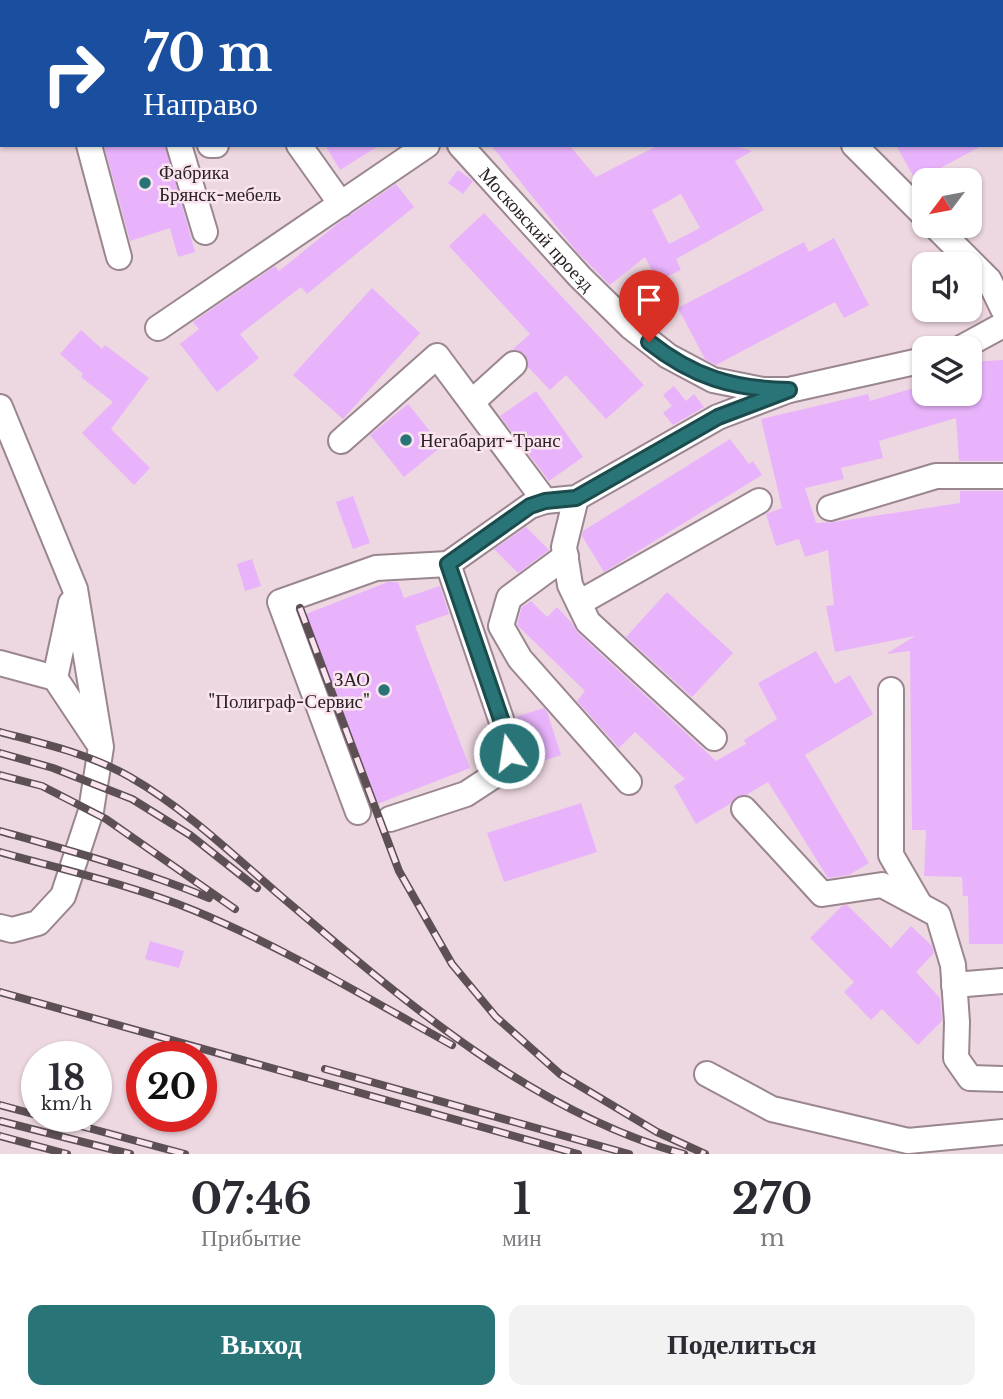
<!DOCTYPE html>
<html lang="ru">
<meta charset="utf-8">
<style>
body{margin:0;font-family:"Libre Baskerville",serif;background:#f2f2f3;color:#2b2b33;height:100vh;display:flex;flex-direction:column;font-size:26px;white-space:nowrap}
*{box-sizing:border-box;margin:0}
p{font-size:23px;color:#7c7c81}
.icon{flex:none;width:38px;height:38px;fill:none;stroke:currentColor;stroke-width:2;stroke-linecap:round;stroke-linejoin:round}
.map{position:relative;height:1154px;overflow:hidden}
.details{display:flex;flex-direction:column;background:#fff;flex:1}
.details>*{flex:none}
.top-card{position:absolute;left:0px;top:0px;width:1004px;height:147px;box-shadow:0 2px 5px #0004;background:#1a4fa0;color:#fff;overflow:hidden}
.needle{width:46px;rotate:238deg}
.buttons{position:absolute;left:912px;top:168px;display:grid;gap:14px}
.buttons a{display:grid;place-items:center;width:70px;height:70px;border-radius:14px;background:#fff;box-shadow:0 2px 5px #0004;font-size:35px}
.speed{position:absolute;left:21px;top:1041px;display:flex;gap:14px;font-size:35px;font-weight:700;text-align:center}
.speed>*{display:grid;place-content:center;width:91px;height:91px;border-radius:50%;background:#fff;box-shadow:0 2px 5px #0004;line-height:1}
.speed small{font-size:18px;font-weight:400}
.speed .limit{border:10px solid #d22;background:#fff;color:#111}
.pin{position:absolute;display:grid;place-items:center;width:60px;height:60px;color:#fff;margin:-72px -30px;border-radius:50% 50% 50% 0;rotate:-45deg;box-shadow:0 0 7px #0007}
.pin .icon{rotate:45deg}
.me{position:absolute;width:77px;margin:-38px;rotate:347deg;stroke-linejoin:round;filter:drop-shadow(0 0 5px #0008)}
.turn{display:flex;align-items:center;gap:24px;height:147px;padding:0 28px;font-size:32px}
.turn .icon{width:91px;height:91px;stroke-width:2.5}
.turn b{display:block;font-size:49px;line-height:60px}
.eta{display:flex;justify-content:space-evenly;align-items:center;height:119px;text-align:center}
.eta b{font-size:42px;font-weight:800;line-height:49px}
.action{display:flex;gap:14px;margin-top:auto;padding:14px 28px}
.action a{flex:1;height:80px;border-radius:14px;background:#297476;color:#fff;font-size:28px;font-weight:800;line-height:80px;text-align:center}
.action a+a{background:#f2f2f3;color:#2b2b33}
.map>svg:first-child{display:block}
.building{fill:#e9b3fc;fill-rule:evenodd}
.lines{fill:none;stroke-linecap:round;stroke-linejoin:round}
.minor-casing{stroke:#9a8690;stroke-width:28}
.minor{stroke:#fff;stroke-width:24}
.rail-casing{stroke:#5c5055;stroke-width:8}
.rail{stroke:#fae4ef;stroke-width:5;stroke-dasharray:16;stroke-linecap:butt}
.route-casing{stroke:#1b4b4d;stroke-width:18}
.route{stroke:#297476;stroke-width:12}
.poi-dot{fill:#297476;stroke:#fae4ef;stroke-width:2.5}
.labels{text-anchor:middle;dominant-baseline:central;stroke-width:5;stroke-linejoin:round;paint-order:stroke}
.poi-label{font-size:19px;fill:#2b2226;stroke:#fae4ef;text-anchor:start}
.street-label{font-size:19px;fill:#2b2226;stroke:#fae4ef}
</style>
<div class="map">
<svg width="1003" height="1154" viewBox="0 0 1003 1154">
<rect width="100%" height="100%" fill="#edd7e1"/>
<g class="building">
<path d="M104 145H165L195 252 178 257 170 228 130 241Z"/>
<path d="M325 145H380L340 170Z"/>
<path d="M491 145H569L596 177 659 145H731L752 151 735 161 764 210 676 259 681 270 657 281 645 257 610 285 577 252ZM681 194 700 228 669 244 652 210Z"/>
<path d="M896 145H983L916 181Z"/>
<path d="M458 170 473 181 463 194 448 183Z"/>
<path d="M396 184 414 207 307 294 301 287 240 334 259 358 217 392 180 344 199 329 193 322 275 266 279 271 340 222Z"/>
<path d="M484 213 644 385 606 419 566 375 550 390 528 367V360L525 354 513 349 530 334 449 246Z"/>
<path d="M834 238 869 305 844 318 835 302 716 365 705 359 678 308 804 242 809 252Z"/>
<path d="M372 288 420 333 343 419 293 375Z"/>
<path d="M81 330 102 349 105 345 149 378 111 429 150 468 134 485 82 433 113 402 81 377 83 374 60 354Z"/>
<path d="M1003 360V461H959L956 418 879 441 883 458 841 468 844 479 805 488 816 523 834 522 960 503V491H1003V944H969L968 896H963L962 877 924 876 926 830H912L910 651 886 654 915 636 835 652 826 606 834 605 828 550 805 557 799 539 776 546 766 514 782 508 761 419 868 394 870 401 924 385V394H970V362Z"/>
<path d="M674 386 686 401 694 394 704 407 673 425 663 413 672 406 663 395Z"/>
<path d="M536 391 583 457 549 481 500 416Z"/>
<path d="M408 404 442 446 404 477 370 435Z"/>
<path d="M730 439 749 464 753 461 762 475 604 572 582 536 583 531Z"/>
<path d="M353 496 370 543 353 549 336 502Z"/>
<path d="M526 527 549 550 518 573 494 549Z"/>
<path d="M252 559 261 586 245 591 237 564Z"/>
<path d="M388 582H398L404 598 440 586 449 614 415 626 470 768 372 806 301 616Z"/>
<path d="M667 592 733 653 692 697 626 637Z"/>
<path d="M531 601 547 617 557 607 571 622 578 633 716 761 746 744 744 740 777 719 758 683 816 651 835 684 850 675 873 714 805 755 869 863 849 875 828 878 768 782 746 795 735 798 730 804 696 824 674 786 685 779 635 732 619 748 577 701 585 691 519 627 517 624 522 607Z"/>
<path d="M544 708 547 712 561 755 528 766 516 717Z"/>
<path d="M581 803 597 852 504 882 487 833Z"/>
<path d="M847 905 891 948 911 926 932 946 934 953 916 972 940 998 942 1021 918 1045 882 1009 871 1020 844 992 854 982 810 938 842 906Z"/>
<path d="M150 941 184 951 179 968 145 959Z"/>
</g>
<g class="lines">
<g class="minor-casing">
<g id="minor">
<path d="M83 0 95 2"/>
<path d="M695 0V2"/>
<path d="M14 2 15 0"/>
<path d="M834 2 837 0"/>
<path d="M0 68 2 60"/>
<path d="M89 145 119 257"/>
<path d="M179 145 205 232"/>
<path d="M210 145H216"/>
<path d="M299 145 341 204"/>
<path id="s1" d="M460 145 580 277 631 327 668 356 713 380 763 390H789L924 360"/>
<path d="M854 145 924 215"/>
<path d="M935 226 989 280 1003 309"/>
<path d="M158 328 427 145"/>
<path d="M961 348 1003 325"/>
<path d="M472 402 514 364"/>
<path d="M0 407 75 589 101 747 91 811 63 896 38 923 12 930 0 927"/>
<path d="M341 441 437 356 545 501"/>
<path d="M576 498 564 547 570 585 588 622 714 738"/>
<path d="M830 508 936 476H1003"/>
<path d="M566 556 509 598 501 626 520 659 629 782"/>
<path d="M579 603 759 501"/>
<path d="M0 663 55 678 97 741"/>
<path d="M55 678 71 603"/>
<path d="M891 690V855L920 905"/>
<path d="M744 809 822 894 882 885 938 915 953 965 957 1022 956 1058 970 1078 1003 1079"/>
<path d="M358 812 280 602 376 568 448 564 530 506 545 501 576 498 718 417 789 390"/>
<path d="M390 819 466 794 495 775 509 753 504 728 448 564"/>
<path d="M954 985 1003 981"/>
<path d="M707 1074 772 1109 908 1141 1003 1132"/>
</g>
</g>
<use href="#minor" class="minor"/>
<g class="rail-casing">
<g id="rail">
<path d="M300 608 399 871 452 964 496 1017 560 1074 657 1132 705 1154"/>
<path d="M0 732C44 744 90 754 130 777 184 808 230 852 276 892 397 995 528 1111 684 1154"/>
<path d="M0 753 53 768 132 799 190 835 257 888"/>
<path d="M0 775 42 786 106 819 235 909"/>
<path d="M0 831C71 851 141 870 209 898"/>
<path d="M0 852C64 870 131 885 193 910 283 947 367 998 452 1045"/>
<path d="M0 992 578 1154"/>
<path d="M325 1069 629 1154"/>
<path d="M0 1105 37 1115"/>
<path d="M44 1116 185 1154"/>
<path d="M0 1121 130 1154"/>
<path d="M0 1136 67 1154"/>
</g>
</g>
<use href="#rail" class="rail"/>
</g>
<g class="lines">
<g class="route-casing">
<path id="route" d="M509 753 504 728 448 564 530 506 545 501 576 498 718 417 789 390C733 389 693 377 649 342"/>
</g>
<use href="#route" class="route"/>
</g>
<g class="poi-dot">
<circle cx="145" cy="183" r="7"/>
<circle cx="406" cy="440" r="7"/>
<circle cx="384" cy="690" r="7"/>
</g>
<g class="labels">
<g class="poi-label">
<text x="159" y="172">Фабрика<tspan x="159" dy="22">Брянск-мебель</tspan></text>
<text x="420" y="440">Негабарит-Транс</text>
<text x="370" y="679" text-anchor="end">ЗАО<tspan x="370" dy="22">"Полиграф-Сервис"</tspan></text>
</g>
<g class="street-label">
<text stroke="none"><textPath href="#s1" startOffset="114">Московский проезд</textPath></text>
</g>
</g>
</svg>
<div class="buttons">
<a><svg class="needle" viewBox="-14 -14 28 28"><path d="M0-13l5 13h-10z" fill="#e53935"/><path d="M0 13l5-13h-10z" fill="#7c7c81"/></svg></a>
<a><svg class="icon" aria-label="sound" viewBox="0 0 24 24"><path d="M4 9h4l5-4v14l-5-4H4zM17 9q2 3 0 6"/></svg></a>
<a><svg class="icon" aria-label="layers" viewBox="0 0 24 24"><path d="M12 4l9 5-9 5-9-5zM3 14l9 5 9-5"/></svg></a>
</div>
<div class="speed"><div>18<small>km/h</small></div><div class="limit">20</div></div>
<div class="pin" style="left:649px;top:342px;background:#d93025"><svg class="icon" aria-label="arrive" viewBox="0 0 24 24"><path d="M6 21V4h12l-3 4 3 4H6"/></svg></div>
<svg class="me" style="left:509px;top:753px" viewBox="-20 -20 40 40"><circle r="17" fill="#297476" stroke="#fff" stroke-width="3"/><path d="M0-11L8 9 0 5-8 9z" fill="#fff"/></svg>
<div class="top-card">
<div class="turn"><svg class="icon" aria-label="right" viewBox="0 0 24 24"><path d="M7 20v-9h11M14 6l5 5-5 5"/></svg><div><b>70 m</b>Направо</div></div>
</div>
</div>
<section class="details">
<div class="eta">
<div><b>07:46</b><p>Прибытие</p></div>
<div><b>1</b><p>мин</p></div>
<div><b>270</b><p>m</p></div>
</div>
<div class="action"><a>Выход</a><a>Поделиться</a></div>
</section>
